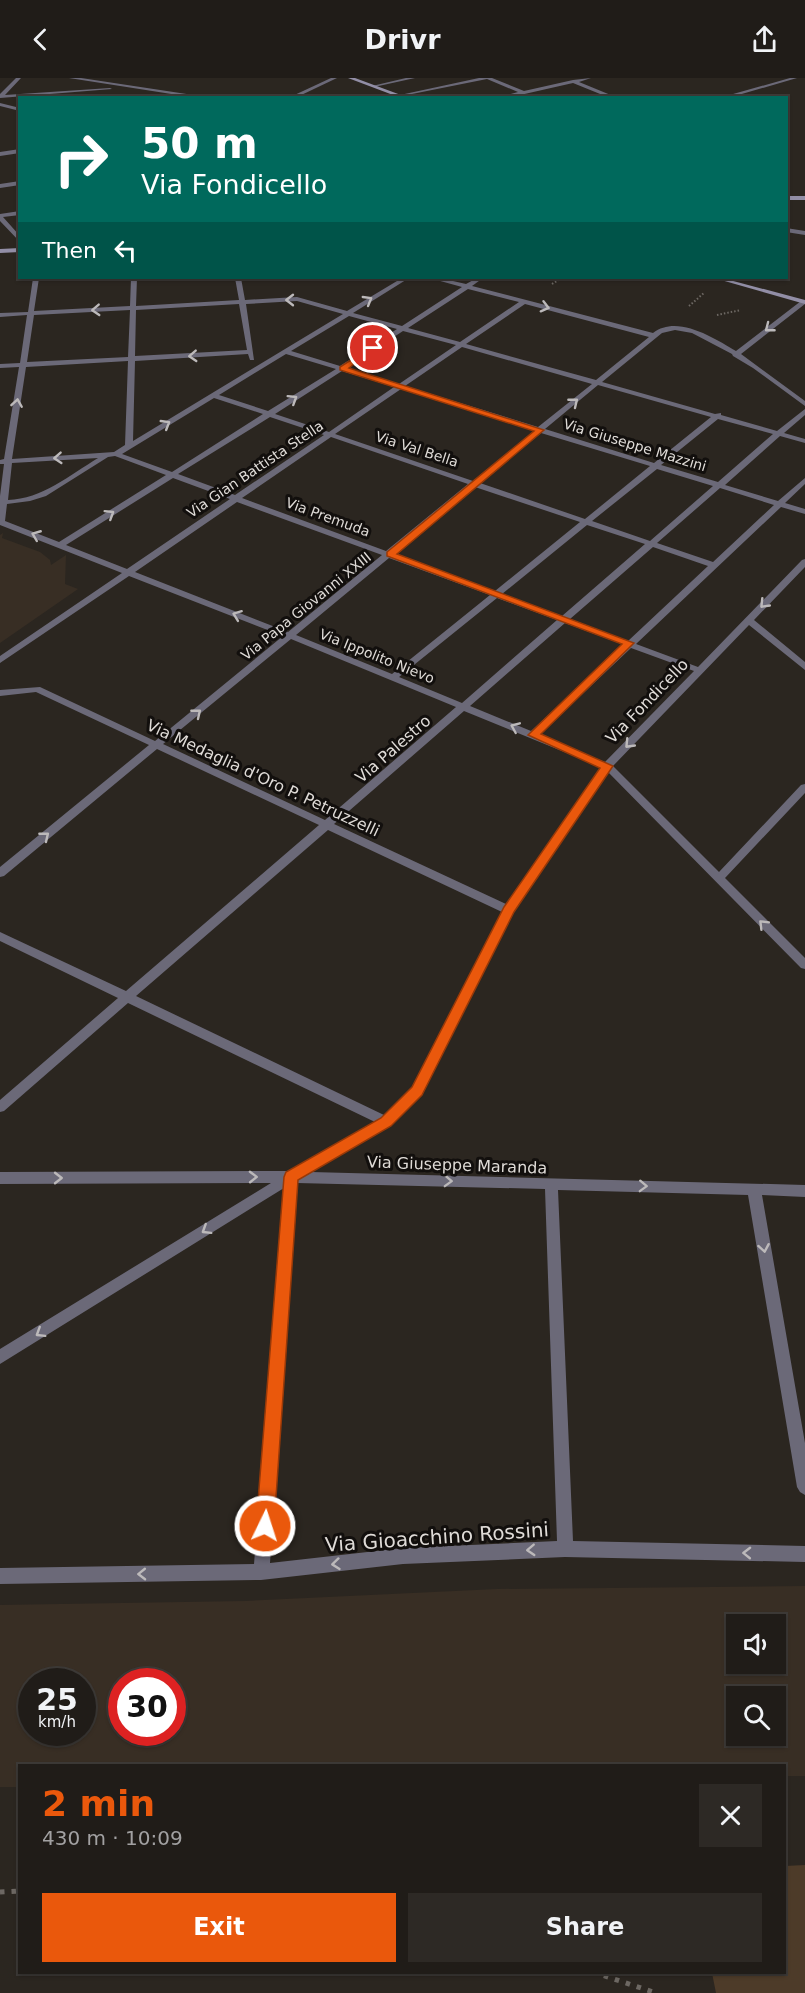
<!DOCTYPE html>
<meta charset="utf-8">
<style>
body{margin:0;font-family:"DejaVu Sans",sans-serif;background:#2d2925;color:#f1f3f6;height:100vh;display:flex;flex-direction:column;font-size:22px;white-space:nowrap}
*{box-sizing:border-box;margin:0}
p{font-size:20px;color:#a2a1a2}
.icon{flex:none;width:33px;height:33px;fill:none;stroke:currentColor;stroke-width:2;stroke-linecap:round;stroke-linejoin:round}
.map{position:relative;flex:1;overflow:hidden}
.panel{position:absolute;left:18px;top:1686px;width:768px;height:210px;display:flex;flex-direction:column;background:#201c18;border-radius:0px;box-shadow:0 2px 4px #0004,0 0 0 2px #3d3a37}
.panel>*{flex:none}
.top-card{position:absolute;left:18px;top:18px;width:770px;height:183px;border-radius:0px;box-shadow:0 2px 4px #0004,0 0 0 2px #3d3a37;background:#00695c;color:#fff;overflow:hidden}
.buttons{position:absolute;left:726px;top:1536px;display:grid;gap:12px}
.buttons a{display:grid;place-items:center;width:60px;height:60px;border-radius:0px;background:#201c18;box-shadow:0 2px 4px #0004,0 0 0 2px #3d3a37;font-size:30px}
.speed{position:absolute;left:18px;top:1590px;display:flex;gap:12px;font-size:30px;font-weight:700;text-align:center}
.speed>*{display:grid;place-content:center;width:78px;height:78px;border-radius:50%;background:#201c18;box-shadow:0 2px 4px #0004,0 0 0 2px #3d3a37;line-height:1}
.speed small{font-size:15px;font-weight:400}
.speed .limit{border:9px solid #d22;background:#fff;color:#111}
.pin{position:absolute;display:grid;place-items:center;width:51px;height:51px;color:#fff;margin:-26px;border:3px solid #fff;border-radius:50%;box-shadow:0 2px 6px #0007}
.me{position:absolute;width:66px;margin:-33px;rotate:4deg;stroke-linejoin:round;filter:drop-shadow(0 0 4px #0008)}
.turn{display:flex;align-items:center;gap:21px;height:126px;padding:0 24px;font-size:27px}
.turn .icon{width:78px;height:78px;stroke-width:2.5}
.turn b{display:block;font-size:42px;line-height:51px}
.then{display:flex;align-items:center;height:57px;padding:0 24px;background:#0003;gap:12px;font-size:22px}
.round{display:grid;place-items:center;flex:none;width:63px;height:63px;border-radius:0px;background:#2d2925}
.summary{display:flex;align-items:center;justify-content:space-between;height:102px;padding:0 24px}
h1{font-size:36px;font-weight:700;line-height:45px;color:#ea580c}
.cta{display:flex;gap:12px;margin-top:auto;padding:12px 24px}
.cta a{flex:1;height:69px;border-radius:0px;background:#ea580c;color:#fff;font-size:24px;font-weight:700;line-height:69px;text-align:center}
.cta a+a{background:#2d2925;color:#f1f3f6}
header{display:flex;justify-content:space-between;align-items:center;height:78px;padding:0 24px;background:#201c18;font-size:27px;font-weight:700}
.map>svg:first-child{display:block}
.built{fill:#382e24;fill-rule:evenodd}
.green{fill:#4d3b29}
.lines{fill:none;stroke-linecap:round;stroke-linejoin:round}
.path-far1{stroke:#6d6863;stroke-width:2;stroke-dasharray:1.5 2;stroke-linecap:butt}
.path{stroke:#6d6863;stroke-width:5;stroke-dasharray:4.5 7;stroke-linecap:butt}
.street{fill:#6b6978;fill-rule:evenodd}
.secondary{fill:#928ea6;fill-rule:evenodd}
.oneway{stroke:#bcb9ba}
.route{fill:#ea580c;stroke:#983908;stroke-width:1.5}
.labels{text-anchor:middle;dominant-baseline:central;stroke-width:6;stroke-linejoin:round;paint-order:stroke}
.far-street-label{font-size:14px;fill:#dfdbd7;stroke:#120f0d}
.street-label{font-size:16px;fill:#dfdbd7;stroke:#120f0d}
.near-street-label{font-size:20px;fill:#dfdbd7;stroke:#120f0d}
</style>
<header><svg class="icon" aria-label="back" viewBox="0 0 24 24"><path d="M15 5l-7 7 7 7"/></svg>Drivr<svg class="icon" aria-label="share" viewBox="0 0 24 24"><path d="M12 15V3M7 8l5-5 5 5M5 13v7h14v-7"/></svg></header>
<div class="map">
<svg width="805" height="1915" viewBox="0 0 805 1915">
<rect width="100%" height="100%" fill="#2b2620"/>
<g class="built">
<path d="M3 455 2 460 40 474 50 482 51 487 66 477 65 506 78 511 0 565V457Z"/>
<path d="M805 1508V1698H785L784 1688H20L19 1709H0V1527L245 1523 497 1511ZM736 1546H776V1586H736ZM32 1604H82V1654H32ZM122 1604H172V1654H122ZM736 1618H776V1658H736Z"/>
</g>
<path class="green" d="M805 1787V1915H716L712 1895 784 1894 785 1788Z"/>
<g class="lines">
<g class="path-far1">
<path d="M552 206 562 200"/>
<path d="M689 228 704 215"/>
<path d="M717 237 741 232"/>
</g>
<g class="path">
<path d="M0 1814 20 1813"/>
<path d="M593 1894 656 1915"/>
</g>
<g class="street">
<path d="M16 0H21L5 17 110 10 112 11 0 20V16Z"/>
<path d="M69 0H81L213 20H197Z"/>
<path d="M331 0H337L295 20H288Z"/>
<path d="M406 0H415L374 9 372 8Z"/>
<path d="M479 0H492L524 13 573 2 591 0 579 4 618 20H610L573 5 507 20H496L518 14 487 1 402 18 400 17Z"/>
<path d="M790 0H797L728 20H719Z"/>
<path d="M0 25 20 30V33L0 28Z"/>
<path d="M20 71V75L0 78V74Z"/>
<path d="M20 103V107L0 110V106Z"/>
<path d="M20 133V137L3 139 20 158V164L0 143V136Z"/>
<path d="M786 150 805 153V157L786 154Z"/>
<path d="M33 200H39L34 233 130 228 131 200H137L136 228 239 222 235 200H241L245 222 297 219 347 233 402 200H409L353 235 402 248 462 209 433 201 432 200H440L466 206 477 200H483L472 208 653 255C677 236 714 260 736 273L801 223H805V226L741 276 805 323V328L753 290 733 278 732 276 692 255 675 252 662 255 602 304 715 336 721 335V337L777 353 805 331V337L784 355 805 361V365L780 358 725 407 778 423 805 400V406L785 425 805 431V436L781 429 636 566 698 589 802 482 805 481V489L754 542 805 584V592L749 547 613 688 719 794 801 707 805 706V715L725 800 805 880V891L801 890 608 694 513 834 421 1017 390 1048 311 1094 805 1107V1119L762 1117 805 1365V1417L800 1414 797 1409 748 1117 558 1112 573 1463 805 1468V1484L565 1479 403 1486 261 1502 0 1506V1490L254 1486 284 1110 0 1286V1271L271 1105 0 1106V1094L289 1093 375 1044 128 925 4 1033 0 1034V1022L118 920 0 863V854L126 913 319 747 157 671 4 798 0 799V789L149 667 36 614 0 618V612L40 609 155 663 283 558 129 498 0 585V578L122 495 0 447V418L4 386H0V382L4 381 19 289 0 290V286L20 285 27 237 0 239V235L28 234ZM468 211 519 224 460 264 408 250ZM297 223 343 236 133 363 135 283 248 276 250 282H254L246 226ZM239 226 247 272 135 278 136 232ZM525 226 649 259 596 302 466 266ZM130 232 128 279 27 284 34 237ZM349 238 397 251 340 288 291 273ZM403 253 456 267 399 306 347 290ZM462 269 592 306 538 349 405 308ZM286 276 336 291 268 333 219 317ZM128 283 125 367 114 374 12 381 26 289ZM342 293 394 309 329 354 275 336ZM598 307 711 339 654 385 545 351ZM401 311 534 353 473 403 335 356ZM214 320 263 336 172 394 122 376ZM270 339 324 357 235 417 178 396ZM718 341 773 356 718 404 661 387ZM541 355 650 388 585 441 480 405ZM331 359 468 406 386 473 242 420ZM115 378 166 397 59 464 5 443 7 426 30 423 46 418 108 379ZM98 380C70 397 42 421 8 422L12 385ZM657 391 713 408 650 463 592 443ZM173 400 230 421 127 491 66 467ZM475 409 580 444 495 513 394 476ZM720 410 774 427 713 484 657 465ZM237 424 382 477 288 554 135 494ZM587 447 645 466 562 538 502 516ZM653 469 708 488 628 563 570 541ZM389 480 490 517 392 596 296 557ZM497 520 557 542 462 625 399 599ZM565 545 624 567 531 653 470 628ZM291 561 456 629 325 742 163 666ZM631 570 694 593 605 684 539 657ZM464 633 601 689 506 826 334 746ZM328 752 502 834 413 1010 384 1037 136 918ZM297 1105 545 1111 557 1463 403 1470 270 1485Z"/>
</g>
<g class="secondary">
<path d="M348 0H355L409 20H401Z"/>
<rect x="786" y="118" width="19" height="4"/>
<path d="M20 170V174L0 175V171Z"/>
<path d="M714 200H722L805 222V226Z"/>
</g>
</g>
<defs><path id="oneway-chevron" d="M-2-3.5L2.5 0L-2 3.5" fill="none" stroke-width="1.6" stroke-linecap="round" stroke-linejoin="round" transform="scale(1.5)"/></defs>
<g class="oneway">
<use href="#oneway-chevron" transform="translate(290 222) rotate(-180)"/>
<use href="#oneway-chevron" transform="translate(368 222) rotate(-30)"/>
<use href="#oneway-chevron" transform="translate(545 229) rotate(15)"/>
<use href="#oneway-chevron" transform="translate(96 232) rotate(177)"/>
<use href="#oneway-chevron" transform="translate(769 250) rotate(142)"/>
<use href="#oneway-chevron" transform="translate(193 278) rotate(177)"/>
<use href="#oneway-chevron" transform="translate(293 321) rotate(-32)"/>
<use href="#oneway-chevron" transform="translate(574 324) rotate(-39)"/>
<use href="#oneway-chevron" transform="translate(17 325) rotate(-81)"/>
<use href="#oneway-chevron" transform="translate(166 346) rotate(-31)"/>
<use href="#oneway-chevron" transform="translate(58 380) rotate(176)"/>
<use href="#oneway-chevron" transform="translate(110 436) rotate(-32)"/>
<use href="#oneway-chevron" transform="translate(36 457) rotate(-158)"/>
<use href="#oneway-chevron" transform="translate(764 526) rotate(134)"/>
<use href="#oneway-chevron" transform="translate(237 537) rotate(-159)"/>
<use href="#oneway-chevron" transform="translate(197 635) rotate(-39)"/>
<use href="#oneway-chevron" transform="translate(515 649) rotate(-157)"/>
<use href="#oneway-chevron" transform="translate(629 666) rotate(134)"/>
<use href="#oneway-chevron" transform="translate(45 758) rotate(-39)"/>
<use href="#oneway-chevron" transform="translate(763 846) rotate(-135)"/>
<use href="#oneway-chevron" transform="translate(253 1099) rotate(-1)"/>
<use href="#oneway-chevron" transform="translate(58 1100)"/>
<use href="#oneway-chevron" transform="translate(448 1103) rotate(2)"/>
<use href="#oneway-chevron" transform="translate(643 1108) rotate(2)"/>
<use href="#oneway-chevron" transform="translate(206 1152) rotate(148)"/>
<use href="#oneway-chevron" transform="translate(764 1170) rotate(80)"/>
<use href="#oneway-chevron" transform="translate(40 1255) rotate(148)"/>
<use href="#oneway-chevron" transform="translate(531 1472) rotate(177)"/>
<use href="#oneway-chevron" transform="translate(747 1475) rotate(-179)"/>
<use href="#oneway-chevron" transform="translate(336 1486) rotate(174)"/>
<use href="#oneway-chevron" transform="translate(142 1496) rotate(179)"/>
</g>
<path class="route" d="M371 269 377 270 349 290 544 352 397 476 634 565 541 656 613 688 514 834 422 1017 391 1048 298 1102 274 1448 271 1454 265 1456 259 1454 256 1448 284 1099 286 1094 381 1040 412 1009 504 829 600 690 528 657 622 566 387 478V474L534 353 340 292V289Z"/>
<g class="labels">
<g class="far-street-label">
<text transform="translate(635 367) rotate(17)">Via Giuseppe Mazzini</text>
<text transform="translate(417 371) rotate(18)">Via Val Bella</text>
<text transform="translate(255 391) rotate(-34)">Via Gian Battista Stella</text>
<text transform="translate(328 439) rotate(20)">Via Premuda</text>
<text transform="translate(306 528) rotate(-39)">Via Papa Giovanni XXIII</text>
<text transform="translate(377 578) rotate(22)">Via Ippolito Nievo</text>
</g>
<g class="street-label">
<text transform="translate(647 623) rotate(-46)">Via Fondicello</text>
<text transform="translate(393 671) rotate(-41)">Via Palestro</text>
<text transform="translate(263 700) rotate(25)">Via Medaglia d'Oro P. Petruzzelli</text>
<text transform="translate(457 1087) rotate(2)">Via Giuseppe Maranda</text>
</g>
<g class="near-street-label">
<text transform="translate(437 1459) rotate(-4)">Via Gioacchino Rossini</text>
</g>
</g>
</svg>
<div class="buttons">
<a><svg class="icon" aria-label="sound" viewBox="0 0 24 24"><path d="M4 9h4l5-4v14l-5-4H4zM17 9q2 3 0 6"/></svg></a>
<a><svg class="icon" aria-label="search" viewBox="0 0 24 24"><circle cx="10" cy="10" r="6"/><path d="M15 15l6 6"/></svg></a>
</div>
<div class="speed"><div>25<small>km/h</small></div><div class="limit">30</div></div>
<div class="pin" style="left:373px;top:270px;background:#d93025"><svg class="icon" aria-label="arrive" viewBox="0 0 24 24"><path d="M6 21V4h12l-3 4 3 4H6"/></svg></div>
<svg class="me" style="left:265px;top:1448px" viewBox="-20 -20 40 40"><circle r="17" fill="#ea580c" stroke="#fff" stroke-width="3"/><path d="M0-11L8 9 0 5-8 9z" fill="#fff"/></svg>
<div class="top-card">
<div class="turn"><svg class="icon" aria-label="right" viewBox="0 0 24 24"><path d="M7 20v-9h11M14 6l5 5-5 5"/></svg><div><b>50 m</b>Via Fondicello</div></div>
<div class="then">Then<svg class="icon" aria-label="left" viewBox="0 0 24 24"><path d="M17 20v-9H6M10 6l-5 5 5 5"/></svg></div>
</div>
<section class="panel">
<div class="summary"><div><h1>2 min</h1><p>430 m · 10:09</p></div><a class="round"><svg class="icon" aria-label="close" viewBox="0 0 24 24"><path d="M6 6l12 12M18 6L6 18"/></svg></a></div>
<div class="cta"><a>Exit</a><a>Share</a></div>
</section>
</div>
